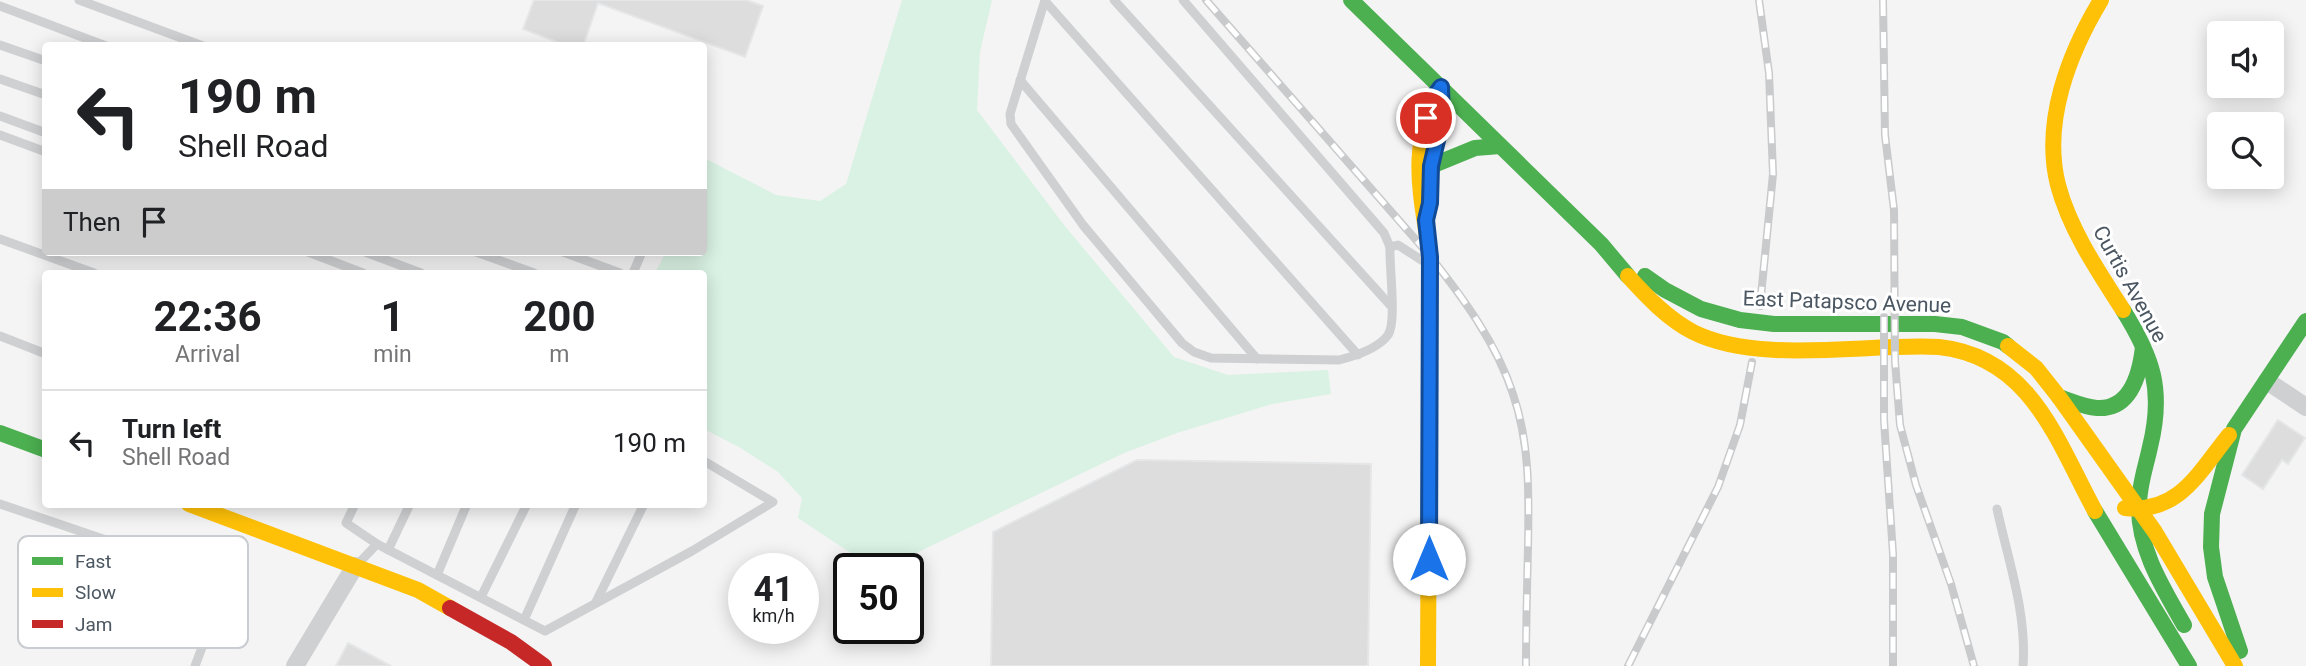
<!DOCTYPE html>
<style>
body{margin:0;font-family:Roboto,sans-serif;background:#f6f6f6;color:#202124;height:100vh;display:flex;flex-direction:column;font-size:26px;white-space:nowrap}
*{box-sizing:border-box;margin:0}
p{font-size:23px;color:#757577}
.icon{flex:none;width:38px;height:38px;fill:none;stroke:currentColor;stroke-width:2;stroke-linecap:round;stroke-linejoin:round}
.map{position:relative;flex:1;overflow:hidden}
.drawer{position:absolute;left:42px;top:270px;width:665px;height:238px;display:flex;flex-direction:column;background:#fff;border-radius:7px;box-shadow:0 4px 18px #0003}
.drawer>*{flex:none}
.guide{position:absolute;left:42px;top:42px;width:665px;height:214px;border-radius:7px;box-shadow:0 4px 18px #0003;background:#fff;color:#202124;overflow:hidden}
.tools{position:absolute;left:2207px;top:21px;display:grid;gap:14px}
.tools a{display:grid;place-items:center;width:77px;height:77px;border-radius:7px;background:#fff;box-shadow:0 4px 18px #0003;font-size:35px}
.speed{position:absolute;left:728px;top:553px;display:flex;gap:14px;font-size:35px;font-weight:700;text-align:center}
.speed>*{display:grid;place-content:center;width:91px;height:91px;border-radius:50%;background:#fff;box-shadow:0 4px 18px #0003;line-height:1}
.speed small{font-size:18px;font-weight:400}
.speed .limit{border:4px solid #111;border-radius:10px;background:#fff;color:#111}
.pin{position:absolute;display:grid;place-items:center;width:60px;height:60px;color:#fff;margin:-30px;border:4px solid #fff;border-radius:50%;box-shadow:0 2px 7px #0007}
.me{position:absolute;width:77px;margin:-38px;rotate:0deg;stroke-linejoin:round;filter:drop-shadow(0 0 5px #0008)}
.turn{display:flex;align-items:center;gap:24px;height:147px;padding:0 21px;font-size:32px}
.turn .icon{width:91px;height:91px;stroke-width:2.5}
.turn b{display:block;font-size:49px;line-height:60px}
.then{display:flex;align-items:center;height:66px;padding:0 21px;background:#0003;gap:14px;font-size:26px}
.eta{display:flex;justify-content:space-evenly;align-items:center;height:119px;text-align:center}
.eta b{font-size:42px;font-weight:700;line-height:49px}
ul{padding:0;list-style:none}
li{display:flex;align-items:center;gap:21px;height:105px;padding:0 21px;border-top:2px solid #e0e0e0}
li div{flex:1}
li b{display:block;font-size:26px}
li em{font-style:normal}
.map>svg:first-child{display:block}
.green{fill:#d9f2e3}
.building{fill:#ddddde;stroke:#e5e6e7;stroke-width:2}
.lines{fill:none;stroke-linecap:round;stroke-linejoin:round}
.lane{stroke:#ced0d2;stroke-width:9}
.street{stroke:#ced0d2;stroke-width:18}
.fast{stroke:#4caf50;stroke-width:16}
.slow{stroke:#ffc107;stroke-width:16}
.jam{stroke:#c62828;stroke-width:16}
.rail-casing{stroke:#c9cacc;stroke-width:8}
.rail{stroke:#fff;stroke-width:5;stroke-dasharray:16;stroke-linecap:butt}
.route-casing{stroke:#114b97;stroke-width:18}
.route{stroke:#1a73e8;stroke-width:12}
.labels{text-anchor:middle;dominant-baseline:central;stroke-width:6;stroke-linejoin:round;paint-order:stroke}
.street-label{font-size:21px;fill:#4a5661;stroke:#fff}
.key{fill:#fff;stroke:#c9ccd0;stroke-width:2}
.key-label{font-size:19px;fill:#4a5661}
</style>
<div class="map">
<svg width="2306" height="666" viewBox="0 0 2306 666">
<rect width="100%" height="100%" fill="#f4f4f4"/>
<path class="green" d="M902 0H992L980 52 977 110 1064 225 1174 357 1228 375 1328 370 1331 394 1272 404 1177 433 1124 453 883 569H875L798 518 802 498 778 472 739 447 704 429V273H655L666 252H704V158L776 195 820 201 846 184Z"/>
<g class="building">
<path d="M534 0H746L763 6 745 57 598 3 583 46H568L523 29Z"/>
<path d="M2278 420 2305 438 2288 464 2282 460 2263 489 2242 475Z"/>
<path d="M1137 460 1371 464 1368 666H991L993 532Z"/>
<path d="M348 643 391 666H336Z"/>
</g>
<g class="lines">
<g class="lane">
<path d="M79 0 203 46"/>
<path d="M1045 0 1010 114 1011 124 1083 225 1182 343 1194 352 1211 358 1339 360C1355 356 1378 349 1388 335 1397 322 1389 266 1390 247"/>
<path d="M1114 0 1391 306"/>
<path d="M1183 0 1384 233 1390 247 1398 245 1426 263"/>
<path d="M1045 1 1358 355"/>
<path d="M0 6 106 46"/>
<path d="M0 45 46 61"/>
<path d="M0 79 46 95"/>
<path d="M1020 80 1257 359"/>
<path d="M0 116 46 133"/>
<path d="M0 135 46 152"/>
<path d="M0 239 94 273"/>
<path d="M308 252 363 273"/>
<path d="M365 252 421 273"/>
<path d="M476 252 534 273"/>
<path d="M563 252 620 273"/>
<path d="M633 273 642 252"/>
<path d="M0 336 46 354"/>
<path d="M0 504 227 581 195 666"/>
<path d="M355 504 346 523 377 544 545 631 692 551 773 502 704 461"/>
<path d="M1997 509C2008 560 2027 613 2023 666"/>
<path d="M388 550 410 504"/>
<path d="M357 565 377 544"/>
<path d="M437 575 467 504"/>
<path d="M481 597 527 504"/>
<path d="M596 602 644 504"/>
<path d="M524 620 576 504"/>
</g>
<g class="street">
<path d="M2267 381 2306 407"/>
<path d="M295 666 355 566"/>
</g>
<g class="fast">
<path d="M1351 0 1601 244 1628 276"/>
<path d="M1431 166 1475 148 1500 146"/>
<path d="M1645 276 1665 290 1701 309 1740 320 1774 324H1935L1962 327 2003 342 2008 346"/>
<path d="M2123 310C2153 358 2164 390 2150 447 2146 466 2139 485 2139 505 2138 549 2163 588 2184 625"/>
<path d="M2059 397C2071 401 2084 407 2097 408 2131 410 2140 373 2143 347"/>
<path d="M0 433 46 450"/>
<path d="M2095 511 2189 666"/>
<path d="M2240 651 2215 577 2211 547 2212 514 2234 429 2306 321"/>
</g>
<g class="slow">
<path d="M2101 0C2069 53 2042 122 2058 185 2070 230 2098 271 2123 310"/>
<path d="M1628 276C1647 297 1668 319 1693 332 1759 365 1866 343 1939 347 2031 357 2057 441 2095 511"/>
<path d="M2008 346 2036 368 2059 397 2155 532 2235 666"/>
<path d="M189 504 418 590 450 608"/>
<path d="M2125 508C2179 514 2199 472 2229 435"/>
<path d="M1428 666 1430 256C1421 193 1407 146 1441 87"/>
</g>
<path class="jam" d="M450 608 511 642 544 666"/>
<g class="rail-casing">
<g id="rail">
<path d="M1206 0 1430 256C1463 298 1496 342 1513 394 1530 444 1529 495 1528 548 1527 587 1526 627 1526 666"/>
<path d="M1759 0 1769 73 1773 174 1760 306"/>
<path d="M1883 0 1885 135 1894 210 1895 361 1900 425 1916 485 1951 584 1974 666"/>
<path d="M1884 317V420L1893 554V666"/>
<path d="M1628 666 1718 487 1740 425 1752 362"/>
</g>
</g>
<use href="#rail" class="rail"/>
</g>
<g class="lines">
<g class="route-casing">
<path id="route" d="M1426 118 1429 104 1441 87 1442 119 1431 166 1430 203 1426 220 1430 257 1429 559"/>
</g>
<use href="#route" class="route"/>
</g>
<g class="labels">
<g class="street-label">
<text transform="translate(2130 284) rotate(61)">Curtis Avenue</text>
<text transform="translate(1847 302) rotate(2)">East Patapsco Avenue</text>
</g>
</g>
<rect x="18" y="536" width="230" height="112" rx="10" class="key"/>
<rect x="32" y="557" width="31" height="8" fill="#4caf50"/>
<rect x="32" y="588" width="31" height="9" fill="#ffc107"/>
<rect x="32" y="620" width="31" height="8" fill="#c62828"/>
<g class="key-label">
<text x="75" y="568">Fast</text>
<text x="75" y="599">Slow</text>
<text x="75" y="631">Jam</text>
</g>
</svg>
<div class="tools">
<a><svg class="icon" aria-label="sound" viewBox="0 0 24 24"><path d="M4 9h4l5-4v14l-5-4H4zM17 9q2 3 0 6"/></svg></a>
<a><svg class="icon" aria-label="search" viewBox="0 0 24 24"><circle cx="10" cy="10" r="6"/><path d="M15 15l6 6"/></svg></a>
</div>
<div class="speed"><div>41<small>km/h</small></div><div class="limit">50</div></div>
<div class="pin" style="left:1426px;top:118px;background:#d93025"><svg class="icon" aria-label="arrive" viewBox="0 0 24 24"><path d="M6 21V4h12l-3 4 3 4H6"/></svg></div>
<svg class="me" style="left:1429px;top:559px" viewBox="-20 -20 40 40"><circle r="19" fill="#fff"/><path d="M0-13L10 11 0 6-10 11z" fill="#1a73e8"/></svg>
<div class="guide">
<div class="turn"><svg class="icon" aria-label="left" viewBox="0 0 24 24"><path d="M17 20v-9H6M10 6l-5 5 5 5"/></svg><div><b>190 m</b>Shell Road</div></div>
<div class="then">Then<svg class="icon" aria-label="arrive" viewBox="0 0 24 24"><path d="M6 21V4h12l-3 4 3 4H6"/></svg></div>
</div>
<section class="drawer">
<div class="eta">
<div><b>22:36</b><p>Arrival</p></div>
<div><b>1</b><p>min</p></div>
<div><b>200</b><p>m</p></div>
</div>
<ul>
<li><svg class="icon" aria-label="left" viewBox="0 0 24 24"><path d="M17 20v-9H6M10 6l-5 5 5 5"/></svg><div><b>Turn left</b><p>Shell Road</p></div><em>190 m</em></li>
</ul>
</section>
</div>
